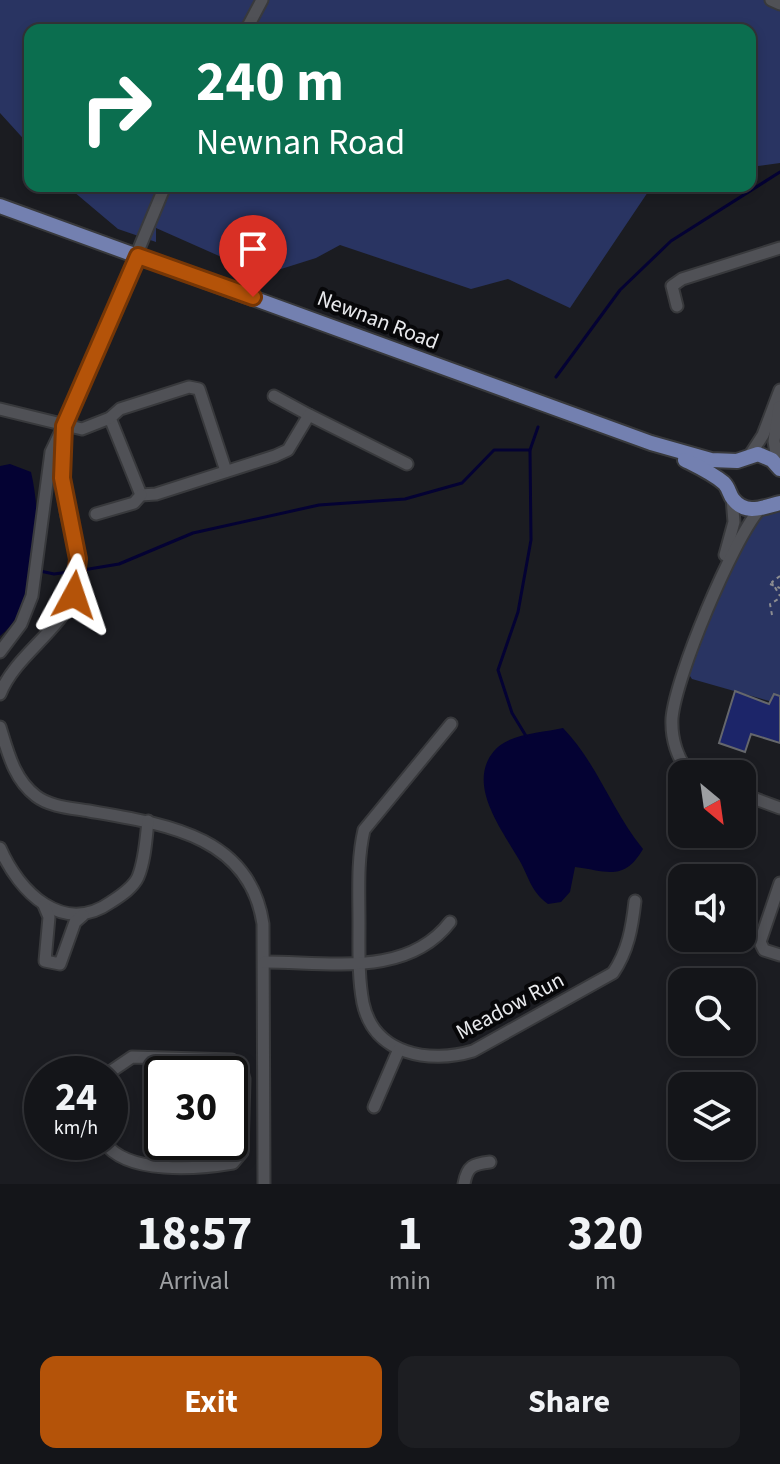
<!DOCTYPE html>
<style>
body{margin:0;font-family:"Source Sans 3",sans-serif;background:#1d1e22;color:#f1f3f6;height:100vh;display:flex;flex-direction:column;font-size:30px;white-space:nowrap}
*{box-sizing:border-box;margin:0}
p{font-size:26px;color:#9d9fa2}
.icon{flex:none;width:44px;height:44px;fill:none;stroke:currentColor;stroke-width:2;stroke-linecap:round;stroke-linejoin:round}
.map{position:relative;height:1184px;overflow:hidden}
.side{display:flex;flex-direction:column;background:#141519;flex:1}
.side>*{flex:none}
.banner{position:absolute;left:24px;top:24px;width:732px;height:168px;border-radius:16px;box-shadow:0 4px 12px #0003,0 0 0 2px #333438;background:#0b6e4f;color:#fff;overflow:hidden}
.needle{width:52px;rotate:151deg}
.fabs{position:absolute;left:668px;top:760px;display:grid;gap:16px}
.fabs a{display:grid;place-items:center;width:88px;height:88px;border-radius:16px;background:#141519;box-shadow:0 4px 12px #0003,0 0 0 2px #333438;font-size:40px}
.speed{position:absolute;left:24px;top:1056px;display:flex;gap:16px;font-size:40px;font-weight:700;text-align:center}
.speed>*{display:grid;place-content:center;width:104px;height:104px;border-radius:50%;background:#141519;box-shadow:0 4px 12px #0003,0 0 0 2px #333438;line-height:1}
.speed small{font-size:20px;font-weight:400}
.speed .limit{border:4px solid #111;border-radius:12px;background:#fff;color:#111}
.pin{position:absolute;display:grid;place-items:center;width:68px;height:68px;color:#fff;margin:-82px -34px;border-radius:50% 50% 50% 0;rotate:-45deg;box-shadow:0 0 8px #0007}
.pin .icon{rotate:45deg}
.me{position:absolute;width:88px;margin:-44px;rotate:5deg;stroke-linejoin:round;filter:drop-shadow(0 0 6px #0008)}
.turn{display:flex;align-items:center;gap:28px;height:168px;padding:0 40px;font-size:36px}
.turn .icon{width:104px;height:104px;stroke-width:2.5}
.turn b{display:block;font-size:56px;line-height:68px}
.eta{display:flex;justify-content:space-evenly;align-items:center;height:136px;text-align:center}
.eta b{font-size:48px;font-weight:700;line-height:56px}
.cta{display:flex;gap:16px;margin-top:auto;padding:16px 40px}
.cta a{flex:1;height:92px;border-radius:16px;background:#b45309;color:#fff;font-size:32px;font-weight:700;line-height:92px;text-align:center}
.cta a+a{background:#1d1e22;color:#f1f3f6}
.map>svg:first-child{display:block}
.green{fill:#293462}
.water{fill:#040233}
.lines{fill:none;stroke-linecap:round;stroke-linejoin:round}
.stream{stroke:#040233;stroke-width:3}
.building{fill:#1c2569;stroke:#65676c;stroke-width:2}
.minor-casing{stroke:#38393c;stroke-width:15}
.major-casing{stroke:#38393c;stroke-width:18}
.path{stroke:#8c8d91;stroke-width:2;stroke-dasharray:4 4;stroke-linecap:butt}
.minor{stroke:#505156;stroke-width:11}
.major{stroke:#7380b0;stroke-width:14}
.route-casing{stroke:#753606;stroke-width:20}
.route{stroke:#b45309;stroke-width:14}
.labels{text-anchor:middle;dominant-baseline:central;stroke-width:8;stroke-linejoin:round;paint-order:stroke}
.street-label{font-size:22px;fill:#e9eaed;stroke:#070709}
</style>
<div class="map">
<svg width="780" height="1184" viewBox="0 0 780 1184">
<rect width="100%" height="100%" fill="#1b1c21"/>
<g class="green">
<path d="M0 0H780V163L750 167V30H30V146L0 113Z"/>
<path d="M67 186H652L570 308 508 279 471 289 340 245 316 258 262 275 156 228V242L118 229Z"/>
<path d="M780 507V704L692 679 686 670 743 540 760 515Z"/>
</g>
<g class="water">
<path d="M10 464 31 472C42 519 42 603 0 636V466Z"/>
<path d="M563 728C597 763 612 811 643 849 624 882 607 871 575 867L570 892 561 902 548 904C530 891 529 876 518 858 502 830 466 784 494 751 509 733 542 733 563 728Z"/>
</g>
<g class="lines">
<g class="stream">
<path d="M556 377 620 290 671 241 780 172"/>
<path d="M83 570 119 564 193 533 319 505 405 499 462 483 494 450H530"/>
<path d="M40 571 54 574 76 571"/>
<path d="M526 736 512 713 498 670 518 612 531 540 530 450 538 427"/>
</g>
</g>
<path class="building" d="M735 691 769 704 774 694 780 696V743L751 734 745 752 719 743Z"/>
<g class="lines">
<g class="minor-casing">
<g id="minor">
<path d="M771 0 780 4"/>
<path d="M246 30 262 0"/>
<path d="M677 306 672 286 682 279 780 248"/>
<path d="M274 396 309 415"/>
<path d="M0 409 82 429 110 418 141 495 156 494 275 456 288 450 309 415 407 464"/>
<path d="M110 418 120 409 189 387 199 389 226 471"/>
<path d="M750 455 763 435 780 390"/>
<path d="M778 465 774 441 779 407"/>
<path d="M96 514 134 503 141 495"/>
<path d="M725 555 734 522 732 498"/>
<path d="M0 652 21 624 32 596 51 452 77 398 165 186"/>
<path d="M0 694C15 656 58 633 74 595 86 566 71 539 66 511 62 484 63 458 64 431"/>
<path d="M451 724 364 830C357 860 359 891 359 923 359 949 358 977 363 1003 374 1055 430 1064 473 1051L613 973C628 951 632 928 635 901"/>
<path d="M0 727C8 753 14 779 36 796 50 807 72 808 89 811 164 824 250 835 263 924L264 1184"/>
<path d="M691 774C677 760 671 738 672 718 676 675 732 542 759 510"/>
<path d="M742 794 780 808"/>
<path d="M0 848C19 892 63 936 111 902 120 896 133 888 138 877 145 860 146 839 148 821"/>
<path d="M780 883 760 942 764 950 780 955"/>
<path d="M44 905 49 917 45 961 60 964 75 922 83 915"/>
<path d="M265 962C328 962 407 978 450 922"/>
<path d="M374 1107 399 1049"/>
<path d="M104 1142C127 1175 198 1169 233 1163L242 1152 244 1079 241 1068 232 1060 132 1057 107 1074"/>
<path d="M464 1184C467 1166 473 1164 490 1162"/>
</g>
</g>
<g class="major-casing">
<g id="major">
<path d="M0 206 651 443 711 460 737 461 758 454 772 460 780 469"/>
<path d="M685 460C699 467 712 473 724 483 729 488 729 494 733 499 746 516 764 507 780 503"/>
</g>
</g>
<g class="path">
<path d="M780 576 772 582 780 596"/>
<path d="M770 584 780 588"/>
<path d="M772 615 770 604 780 598"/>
</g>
<use href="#minor" class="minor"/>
<use href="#major" class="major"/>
</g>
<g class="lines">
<g class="route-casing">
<path id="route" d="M74 595 78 559 62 478 64 426 138 256 253 297"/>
</g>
<use href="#route" class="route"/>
</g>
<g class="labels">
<g class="street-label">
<text transform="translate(378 320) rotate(21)">Newnan Road</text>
<text transform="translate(510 1006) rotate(-28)">Meadow Run</text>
</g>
</g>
</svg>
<div class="fabs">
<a><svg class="needle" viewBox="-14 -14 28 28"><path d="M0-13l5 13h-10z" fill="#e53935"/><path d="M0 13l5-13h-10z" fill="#9d9fa2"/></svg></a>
<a><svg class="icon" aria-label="sound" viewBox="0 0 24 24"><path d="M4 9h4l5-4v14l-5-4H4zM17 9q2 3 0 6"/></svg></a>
<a><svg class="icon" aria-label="search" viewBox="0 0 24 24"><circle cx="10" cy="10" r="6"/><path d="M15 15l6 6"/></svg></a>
<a><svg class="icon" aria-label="layers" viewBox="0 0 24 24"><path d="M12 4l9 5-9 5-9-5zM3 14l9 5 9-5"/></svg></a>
</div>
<div class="speed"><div>24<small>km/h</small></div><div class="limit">30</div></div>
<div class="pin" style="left:253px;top:297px;background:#d93025"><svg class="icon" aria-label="arrive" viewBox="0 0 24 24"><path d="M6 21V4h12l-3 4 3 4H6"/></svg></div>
<svg class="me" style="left:74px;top:595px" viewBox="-20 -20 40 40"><path d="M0-17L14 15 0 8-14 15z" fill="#b45309" stroke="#fff" stroke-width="4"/></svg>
<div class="banner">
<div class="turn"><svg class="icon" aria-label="right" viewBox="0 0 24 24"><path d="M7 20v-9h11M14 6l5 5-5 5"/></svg><div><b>240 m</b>Newnan Road</div></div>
</div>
</div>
<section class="side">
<div class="eta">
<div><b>18:57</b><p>Arrival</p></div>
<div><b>1</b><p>min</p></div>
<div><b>320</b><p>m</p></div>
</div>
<div class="cta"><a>Exit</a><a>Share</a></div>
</section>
